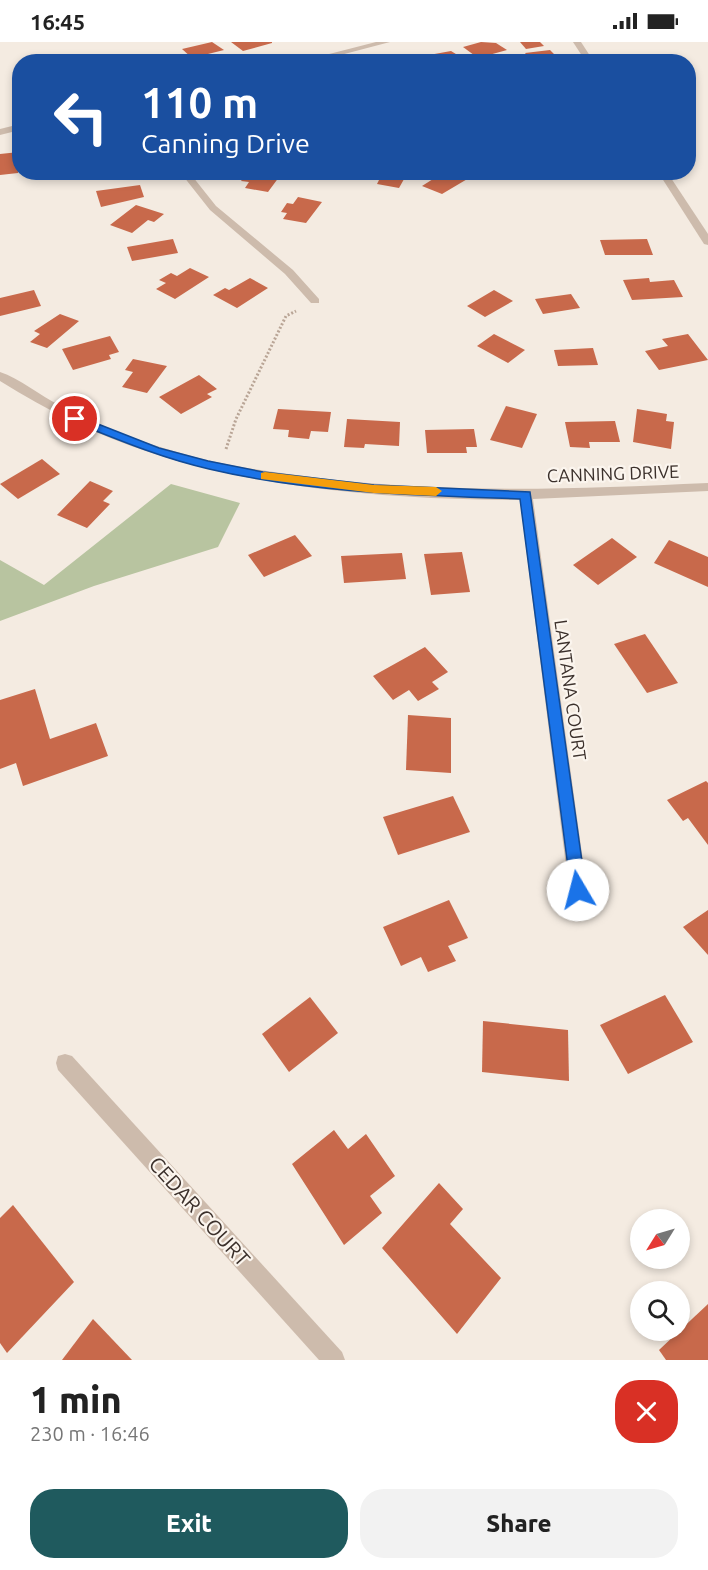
<!DOCTYPE html>
<meta charset="utf-8">
<style>
body{margin:0;font-family:Ubuntu,sans-serif;background:#f2f2f2;color:#222;height:100vh;display:flex;flex-direction:column;font-size:22px;white-space:nowrap}
*{box-sizing:border-box;margin:0}
p{font-size:20px;color:#767676}
.icon{flex:none;width:33px;height:33px;fill:none;stroke:currentColor;stroke-width:2;stroke-linecap:round;stroke-linejoin:round}
.map{position:relative;height:1318px;overflow:hidden}
.drawer{display:flex;flex-direction:column;background:#fff;flex:1}
.drawer>*{flex:none}
.hud{position:absolute;left:12px;top:12px;width:684px;height:126px;border-radius:24px;box-shadow:0 3px 9px #0003;background:#1a4fa0;color:#fff;overflow:hidden}
.needle{width:39px;rotate:233deg}
.buttons{position:absolute;left:630px;top:1167px;display:grid;gap:12px}
.buttons a{display:grid;place-items:center;width:60px;height:60px;border-radius:50%;background:#fff;box-shadow:0 3px 9px #0003;font-size:30px}
.pin{position:absolute;display:grid;place-items:center;width:51px;height:51px;color:#fff;margin:-26px;border:3px solid #fff;border-radius:50%;box-shadow:0 2px 6px #0007}
.me{position:absolute;width:66px;margin:-33px;rotate:352deg;stroke-linejoin:round;filter:drop-shadow(0 0 4px #0008)}
.turn{display:flex;align-items:center;gap:21px;height:126px;padding:0 30px;font-size:27px}
.turn .icon{width:78px;height:78px;stroke-width:2.5}
.turn b{display:block;font-size:42px;line-height:51px}
.round{display:grid;place-items:center;flex:none;width:63px;height:63px;border-radius:24px;background:#f2f2f2}
.summary{display:flex;align-items:center;justify-content:space-between;height:102px;padding:0 30px}
h1{font-size:36px;font-weight:800;line-height:45px}
.action{display:flex;gap:12px;margin-top:auto;padding:12px 30px}
.action a{flex:1;height:69px;border-radius:24px;background:#1f5a5e;color:#fff;font-size:24px;font-weight:800;line-height:69px;text-align:center}
.action a+a{background:#f2f2f2;color:#222}
.status{display:flex;justify-content:space-between;align-items:center;height:42px;padding:0 30px;background:#fff;direction:ltr}
.status svg{height:16px;fill:currentColor}
.map>svg:first-child{display:block}
.green{fill:#b8c4a0}
.building{fill:#c8694b}
.lines{fill:none;stroke-linecap:round;stroke-linejoin:round}
.path{stroke:#b9a596;stroke-width:3;stroke-dasharray:2 2;stroke-linecap:butt}
.minor{fill:#cdbbac;fill-rule:evenodd}
.tertiary{fill:#cdbbac;fill-rule:evenodd}
.route{fill:#1a73e8;stroke:#114b97;stroke-width:1.5}
.slow{fill:#f59e0b}
.labels{text-anchor:middle;dominant-baseline:central;stroke-width:4.5;stroke-linejoin:round;paint-order:stroke}
.street-label{font-size:18px;fill:#3b302b;stroke:#fbf5ee}
.near-street-label{font-size:21px;fill:#3b302b;stroke:#fbf5ee}
</style>
<div class="status"><b>16:45</b><svg viewBox="0 0 49 12"><path d="M0 12V9h3v3zM5 12V6h3v6zM10 12V3h3v9zM15 12V0h3v12zM26 1h20v11H26zM47 4h2v5h-2z"/></svg></div>
<div class="map">
<svg width="708" height="1318" viewBox="0 0 708 1318">
<rect width="100%" height="100%" fill="#f4ebe1"/>
<path class="green" d="M171 442 240 461 218 505 94 544 0 579V518L44 543Z"/>
<g class="building">
<path d="M212 0 224 8 192 16 182 7Z"/>
<path d="M231 0H272V1L243 9Z"/>
<path d="M481 0 496 1 507 8 478 16 463 5Z"/>
<path d="M520 0H540L544 4 526 7Z"/>
<path d="M550 8 555 13 549 14 554 20H532L525 11Z"/>
<path d="M451 9 464 17 424 20 418 15Z"/>
<path d="M178 12 186 20H148V19Z"/>
<path d="M19 110 18 131 0 133V112Z"/>
<path d="M257 130H278L282 131 268 150 245 146 249 140 241 139 246 132 254 134Z"/>
<path d="M383 130H408L399 146 377 142Z"/>
<path d="M444 130H457L469 136 442 152 422 144Z"/>
<path d="M140 143 144 155 101 165 96 149Z"/>
<path d="M298 155 322 160 306 181 283 177 287 171 281 170 287 161 293 162Z"/>
<path d="M136 163 164 172 154 180 148 178 132 191 110 183Z"/>
<path d="M173 197 178 211 132 219 127 205Z"/>
<path d="M647 197 653 213H605L600 198Z"/>
<path d="M190 226 209 235 175 257 156 247 166 241 159 238 171 231 177 234Z"/>
<path d="M250 236 268 246 237 266 213 253 225 246 229 248Z"/>
<path d="M649 236 650 240 674 238 683 255 632 258 623 238Z"/>
<path d="M34 248 41 264 0 274V256Z"/>
<path d="M494 248 513 259 485 275 467 264Z"/>
<path d="M571 252 580 266 543 272 535 257Z"/>
<path d="M60 272 79 279 47 306 30 300 40 292 34 289Z"/>
<path d="M494 292 525 308 508 321 477 304Z"/>
<path d="M688 292 708 318 659 328 645 309 668 304 662 297Z"/>
<path d="M110 294 119 310 109 313 111 317 73 328 62 307Z"/>
<path d="M593 306 598 323 558 324 554 308Z"/>
<path d="M133 317 167 324 147 351 122 345 133 330 125 328Z"/>
<path d="M199 333 217 347 207 352 212 355 181 372 159 355Z"/>
<path d="M506 364 537 372 522 406 490 398Z"/>
<path d="M278 367 331 370 328 390 311 389 309 397 288 395 289 388 273 387Z"/>
<path d="M637 367 667 372 666 379 674 380 671 407 633 400Z"/>
<path d="M347 377 400 380 399 404 365 402 364 406 344 405Z"/>
<path d="M615 379 620 400H589L590 406 570 405 565 380Z"/>
<path d="M474 387 477 405H466L467 411H427L425 388Z"/>
<path d="M42 417 60 432 18 457 0 442Z"/>
<path d="M90 439 113 449 103 459 110 462 87 486 57 473Z"/>
<path d="M295 493 312 514 264 535 248 513Z"/>
<path d="M612 496 637 515 598 543 573 523Z"/>
<path d="M669 498 708 515V545L654 521Z"/>
<path d="M462 510 470 550 431 553 424 512Z"/>
<path d="M402 511 406 537 344 541 341 514Z"/>
<path d="M645 592 678 641 647 651 614 602Z"/>
<path d="M425 605 448 630 432 640 439 647 418 659 409 648 393 658 373 634Z"/>
<path d="M35 647 50 697 96 681 108 714 23 744 16 721 0 727V658Z"/>
<path d="M408 673 451 676V731L406 728Z"/>
<path d="M706 739 708 741V803L688 776 683 779 667 758Z"/>
<path d="M453 754 470 790 398 813 383 775Z"/>
<path d="M449 858 468 896 448 904 456 919 428 930 421 915 401 924 383 885Z"/>
<path d="M708 868V913L683 885Z"/>
<path d="M665 953 693 1000 628 1032 600 983Z"/>
<path d="M310 955 338 991 289 1030 262 992Z"/>
<path d="M483 979 568 988 569 1039 482 1030Z"/>
<path d="M334 1088 348 1107 366 1092 395 1134 370 1154 382 1171 344 1203 292 1122Z"/>
<path d="M439 1141 463 1167 450 1182 501 1236 457 1292 382 1206Z"/>
<path d="M13 1163 74 1240 7 1311 0 1301V1176Z"/>
<path d="M708 1262V1318H666L659 1308Z"/>
<path d="M93 1277 132 1318H62Z"/>
</g>
<g class="lines">
<path class="path" d="M226 407 236 377 286 274 296 269"/>
<g class="minor">
<path d="M376 0H390L314 20H298Z"/>
<path d="M20 82V88L0 93V87Z"/>
<path d="M180 130H189L216 164 293 228 319 257V261H311L285 232 210 168Z"/>
<path d="M0 330C19 336 41 354 59 363 97 382 136 399 177 410 223 424 271 430 319 436 452 452 576 447 708 441V449L533 457 587 848 584 854 578 856 572 854 569 848 520 458C401 458 265 448 152 411 98 394 48 369 0 339Z"/>
<path d="M65 1012 72 1014 342 1310 345 1318H319L58 1028 56 1021 58 1014Z"/>
</g>
<g class="tertiary">
<path d="M573 0H581L594 20H586Z"/>
<path d="M658 130H667L708 192V203L704 202Z"/>
</g>
</g>
<path class="route" d="M75 373 159 406 208 419 263 430 374 443 530 450 586 848 584 853 578 855 573 853 571 848 520 457C416 453 311 451 209 427 161 416 116 397 71 379L70 377Z"/>
<path class="slow" d="M265 430 374 443 436 445 442 449 436 454 374 451 261 437V431Z"/>
<g class="labels">
<g class="street-label">
<text transform="translate(613 431) rotate(-2)">CANNING DRIVE</text>
<text transform="translate(571 648) rotate(82)">LANTANA COURT</text>
</g>
<g class="near-street-label">
<text transform="translate(200 1169) rotate(48)">CEDAR COURT</text>
</g>
</g>
</svg>
<div class="buttons">
<a><svg class="needle" viewBox="-14 -14 28 28"><path d="M0-13l5 13h-10z" fill="#e53935"/><path d="M0 13l5-13h-10z" fill="#767676"/></svg></a>
<a><svg class="icon" aria-label="search" viewBox="0 0 24 24"><circle cx="10" cy="10" r="6"/><path d="M15 15l6 6"/></svg></a>
</div>
<div class="pin" style="left:75px;top:377px;background:#d93025"><svg class="icon" aria-label="arrive" viewBox="0 0 24 24"><path d="M6 21V4h12l-3 4 3 4H6"/></svg></div>
<svg class="me" style="left:578px;top:848px" viewBox="-20 -20 40 40"><circle r="19" fill="#fff"/><path d="M0-13L10 11 0 6-10 11z" fill="#1a73e8"/></svg>
<div class="hud">
<div class="turn"><svg class="icon" aria-label="left" viewBox="0 0 24 24"><path d="M17 20v-9H6M10 6l-5 5 5 5"/></svg><div><b>110 m</b>Canning Drive</div></div>
</div>
</div>
<section class="drawer">
<div class="summary"><div><h1>1 min</h1><p>230 m · 16:46</p></div><a class="round" style="background:#d93025;color:#fff"><svg class="icon" aria-label="close" viewBox="0 0 24 24"><path d="M6 6l12 12M18 6L6 18"/></svg></a></div>
<div class="action"><a>Exit</a><a>Share</a></div>
</section>
